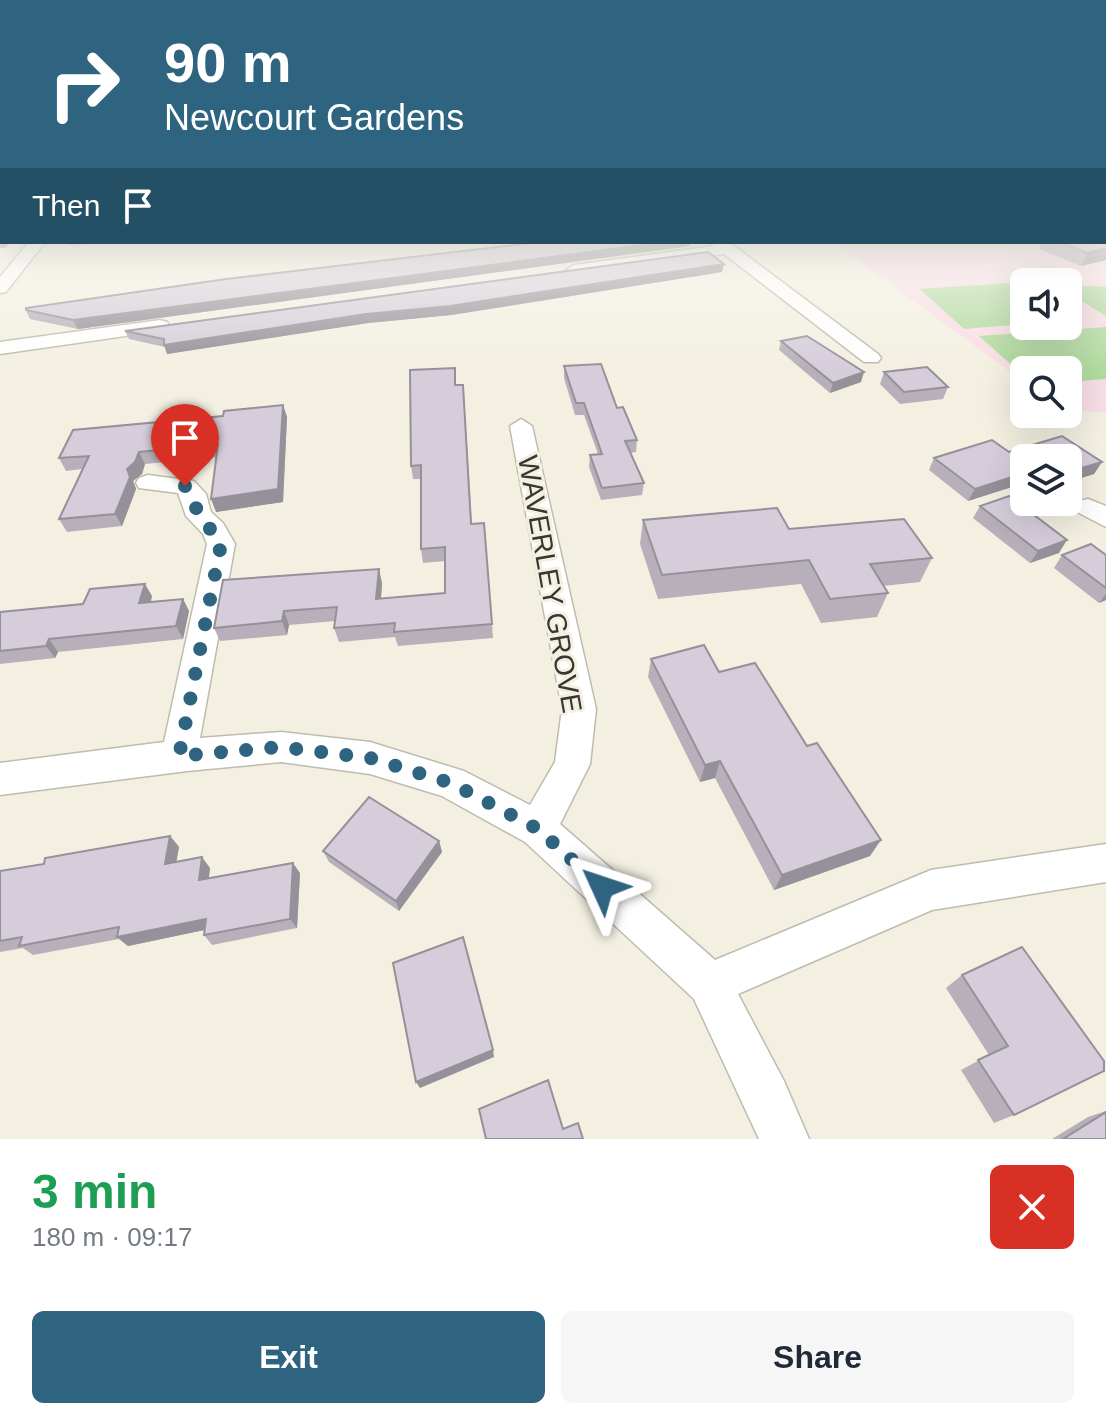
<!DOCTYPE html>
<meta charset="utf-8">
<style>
body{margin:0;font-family:Helvetica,sans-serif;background:#f6f6f7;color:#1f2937;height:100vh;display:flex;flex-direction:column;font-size:30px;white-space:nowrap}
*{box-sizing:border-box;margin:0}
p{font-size:26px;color:#747a83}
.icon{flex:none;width:44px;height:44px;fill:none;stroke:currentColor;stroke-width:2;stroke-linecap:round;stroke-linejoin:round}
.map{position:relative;height:1139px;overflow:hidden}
.sheet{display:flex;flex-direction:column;background:#fff;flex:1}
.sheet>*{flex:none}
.guide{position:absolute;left:0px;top:0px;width:1106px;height:244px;box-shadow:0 8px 32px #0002;background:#2e647f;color:#fff;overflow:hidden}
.controls{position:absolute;left:1010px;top:268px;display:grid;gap:16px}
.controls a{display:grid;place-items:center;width:72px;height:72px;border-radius:12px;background:#fff;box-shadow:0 8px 32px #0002;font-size:40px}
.pin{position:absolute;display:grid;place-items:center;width:68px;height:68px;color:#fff;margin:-82px -34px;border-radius:50% 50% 50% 0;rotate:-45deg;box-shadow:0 0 8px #0007}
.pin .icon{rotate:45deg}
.me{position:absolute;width:88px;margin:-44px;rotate:312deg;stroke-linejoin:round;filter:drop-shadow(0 0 6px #0008)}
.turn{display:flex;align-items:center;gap:28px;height:168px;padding:0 32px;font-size:36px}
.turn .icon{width:104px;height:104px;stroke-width:2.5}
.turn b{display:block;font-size:56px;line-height:68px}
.then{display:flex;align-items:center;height:76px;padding:0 32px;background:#0003;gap:16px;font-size:30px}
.round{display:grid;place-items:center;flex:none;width:84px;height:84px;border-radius:12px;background:#f6f6f7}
.headline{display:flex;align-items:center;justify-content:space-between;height:136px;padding:0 32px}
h1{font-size:48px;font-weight:700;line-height:60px;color:#1e9e55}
.button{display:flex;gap:16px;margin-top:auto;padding:16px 32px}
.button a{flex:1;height:92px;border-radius:12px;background:#2e647f;color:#fff;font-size:32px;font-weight:700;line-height:92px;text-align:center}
.button a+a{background:#f6f6f7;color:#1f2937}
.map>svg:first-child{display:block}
.education{fill:#f8dee6}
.green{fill:#b1db9f}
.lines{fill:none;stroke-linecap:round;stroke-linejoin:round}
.minor-casing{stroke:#bebcae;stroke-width:3}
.minor{fill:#fff;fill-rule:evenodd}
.wall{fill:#b7b0bb}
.shaded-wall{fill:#959099}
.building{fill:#d5cdda;stroke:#959099;stroke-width:2}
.route{stroke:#2e647f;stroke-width:14;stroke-dasharray:0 25.2}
.labels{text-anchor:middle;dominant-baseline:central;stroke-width:6;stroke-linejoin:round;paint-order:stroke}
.street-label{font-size:28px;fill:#373631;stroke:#f3f0e2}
</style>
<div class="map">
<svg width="1106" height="1139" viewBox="0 0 1106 1139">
<rect width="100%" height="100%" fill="#f3f0e2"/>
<path class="education" d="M1106 219V287L1068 285V282H1024V326H1068V293L1106 316V413L1068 409V370H1024V382L833 242H1104Z"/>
<g class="green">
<path d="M1024 282V324L964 329 920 289Z"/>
<path d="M1068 285 1106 287V316L1068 293Z"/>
<path d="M1106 327V379L1068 382V370H1024V376L979 336Z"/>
</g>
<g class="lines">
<g class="minor-casing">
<g id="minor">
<path d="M29 242H45L6 292 0 293V277Z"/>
<path d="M710 242H728L734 246 878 354 881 358 878 362H864L724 254 574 275 566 270 574 265 714 246Z"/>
<path d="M160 320 167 322 169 326 167 330 0 354V342Z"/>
<path d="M521 419 532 426 596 709 590 764 560 824 715 960 931 870 1106 844V882L932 910 738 994 784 1081 809 1139H759L694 999 525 842 442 796 370 774 281 762 187 771 0 795V763L164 742 207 544 203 534 186 516 178 493 139 488 136 483 139 478 148 475 194 481 206 494 211 512 223 523 235 544 200 738 281 732 370 742 464 771 530 805 555 762 562 709 510 426Z"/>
<path d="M1088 499 1106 506V527L1079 513 1075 507 1079 501Z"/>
</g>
</g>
<use href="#minor" class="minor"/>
</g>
<g class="wall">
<path d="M1106 211V260L1081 266 1039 249 1042 242H1104Z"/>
<path d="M68 242H127L69 245Z"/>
<path d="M690 246 78 329 30 319 26 310Z"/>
<path d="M722 272 451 315 368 323 167 354 165 347 129 339 125 331Z"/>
<path d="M781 341 861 382 830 393 779 350Z"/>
<path d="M564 366 617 408 637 440 636 452 630 453 644 483 642 495 601 500 589 467 590 455 598 454 584 415H575L564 378Z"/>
<path d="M884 372 948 387 943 399 900 404 880 384Z"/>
<path d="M456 385 464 398 472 524 484 523 493 638 398 646 395 637 339 642 334 628 335 621 289 625 287 635 220 641 214 628 382 583 381 599 445 593V561L423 563 421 549V479H413L411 466Z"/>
<path d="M283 405 287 417 283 502 216 512 217 457 145 464 142 474 133 481 136 489 122 526 67 532 59 519 82 469 66 471 59 458 223 416Z"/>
<path d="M1062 436 1102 462 1094 474 1068 482V458H1024V483L968 501 929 470 934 458 992 440 1009 452Z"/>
<path d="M980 506 1059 553 1030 563 973 518Z"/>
<path d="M643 520 789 529 932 558 920 582 883 586 888 593 877 617 821 623 801 584 658 599 640 544Z"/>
<path d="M1062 555H1106V600L1099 603 1054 568Z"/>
<path d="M152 596 151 602 183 599 189 611 183 639 58 652 55 658 0 664V612Z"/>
<path d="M651 659 719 672 870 856 774 890 715 778 700 782 648 677Z"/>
<path d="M170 836 179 847 176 862 210 868 209 878 300 873 297 928 212 945 204 935V930L128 946 119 939 33 955 23 948 0 952V871L44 864Z"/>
<path d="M439 841 442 852 399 911 329 862 323 851Z"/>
<path d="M1022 947 1014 1115 994 1123 961 1070 989 1055 946 988 962 975Z"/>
<path d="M1106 1111V1139H1052L1088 1117Z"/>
</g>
<g class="shaded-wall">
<path d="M0 241H2V242H10L6 248H0Z"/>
<path d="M665 242H690V246L78 329 73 320Z"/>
<path d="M1106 248V260L1081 266 1087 253Z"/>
<path d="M724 264 722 272 451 315 368 323 167 354 164 345 366 314Z"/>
<path d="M864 372 861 382 830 393 833 383Z"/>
<path d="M283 405 287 417 283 502 216 512 211 499Z"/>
<path d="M139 452 145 464 142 474 133 481 136 489 122 526 115 514 127 469Z"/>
<path d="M1102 462 1094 474 1068 482V472Z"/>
<path d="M1024 473V483L968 501 975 489Z"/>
<path d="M1067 540 1059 553 1030 563 1038 551Z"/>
<path d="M379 569 382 583 380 613 376 599Z"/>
<path d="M145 584 152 596 146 616 139 603Z"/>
<path d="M1106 594V600L1099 603Z"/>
<path d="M183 599 189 611 183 639 176 626Z"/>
<path d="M284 611 289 625 287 635 282 621Z"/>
<path d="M49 639 58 652 55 658 46 646Z"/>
<path d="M720 761 715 778 700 782 705 765Z"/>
<path d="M170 836 179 847 174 875 165 864Z"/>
<path d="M881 840 870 856 774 890 782 875Z"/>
<path d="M439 841 442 852 399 911 396 901Z"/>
<path d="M202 857 210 868 207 890 199 880Z"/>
<path d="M293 863 300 873 297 928 290 919Z"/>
<path d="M206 919 214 928 128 946 117 937Z"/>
<path d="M493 1050 494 1057 420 1088 416 1082Z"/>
</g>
<g class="building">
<path d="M0 211H2V241H0V227L2 226Z"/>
<path d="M1104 211H1106V248L1087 253 1060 242H1104Z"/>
<path d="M539 242H665L73 320 26 310V308L226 279Z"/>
<path d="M708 252 724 264 450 306 366 314 164 345V339L125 331Z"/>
<path d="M807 336 864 372 833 383 781 341Z"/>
<path d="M601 364 617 408 623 407 637 440 625 441 644 483 602 488 590 455 602 454 584 403H576L564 366Z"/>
<path d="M927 367 948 387 904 392 884 372Z"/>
<path d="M455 368V385H463L471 524 484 523 492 624 394 632 395 623 334 628 337 607 284 611 282 621 214 628 223 580 379 569 376 599 445 593V547L421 549V465L411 466 410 370Z"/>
<path d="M283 405 278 489 211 499 218 444 139 452 135 462 127 469 130 477 115 514 59 519 89 456 59 458 73 430 223 416 224 411Z"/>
<path d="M1062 436 1102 462 1068 472V458H1024V473L975 489 934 458 992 440 1009 452Z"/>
<path d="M1009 496 1067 540 1038 551 980 506Z"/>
<path d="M777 508 789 529 904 519 932 558 870 564 888 593 830 599 809 560 662 575 643 520Z"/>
<path d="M1091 544 1106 555V588L1062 555Z"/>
<path d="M145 584 139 603 183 599 176 626 49 639 46 646 0 651V612L83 604 90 589Z"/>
<path d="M704 645 719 672 755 663 807 746 817 743 881 840 782 875 720 761 705 765 651 659Z"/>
<path d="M369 797 439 841 396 901 323 851Z"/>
<path d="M170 836 165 864 202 857 199 880 293 863 290 919 204 935 206 919 117 937 119 927 19 946 22 937 0 941V871L44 864 45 858Z"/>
<path d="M463 937 493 1050 416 1082 393 963Z"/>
<path d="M1022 947 1104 1061V1071L1014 1115 978 1060 1008 1046 962 975Z"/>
<path d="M548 1080 563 1129 578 1123 583 1139H486L479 1109Z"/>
<path d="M1106 1112V1139H1063Z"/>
</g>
<linearGradient id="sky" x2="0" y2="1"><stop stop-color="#7fbdee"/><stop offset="0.57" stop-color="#faf8f2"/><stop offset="1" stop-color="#faf8f2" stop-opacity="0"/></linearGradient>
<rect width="1106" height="370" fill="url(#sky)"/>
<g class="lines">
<path class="route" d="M185 486C196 496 193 505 200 517 206 529 214 528 221 544L179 756 281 747 370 758 451 783 538 829 602 887"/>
</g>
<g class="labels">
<g class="street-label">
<text transform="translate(550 584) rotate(80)">WAVERLEY GROVE</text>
</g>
</g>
</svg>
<div class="controls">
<a><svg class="icon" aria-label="sound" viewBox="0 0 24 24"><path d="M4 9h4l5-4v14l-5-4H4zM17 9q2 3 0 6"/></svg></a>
<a><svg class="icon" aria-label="search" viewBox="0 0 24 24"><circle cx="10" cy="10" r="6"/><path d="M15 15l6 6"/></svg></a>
<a><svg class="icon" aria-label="layers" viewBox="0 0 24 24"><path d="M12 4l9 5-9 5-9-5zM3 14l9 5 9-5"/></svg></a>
</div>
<div class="pin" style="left:185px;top:486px;background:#d93025"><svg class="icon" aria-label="arrive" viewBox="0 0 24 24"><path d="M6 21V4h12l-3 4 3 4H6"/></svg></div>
<svg class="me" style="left:602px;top:887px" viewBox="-20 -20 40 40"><path d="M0-17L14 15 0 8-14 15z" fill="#2e647f" stroke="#fff" stroke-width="4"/></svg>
<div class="guide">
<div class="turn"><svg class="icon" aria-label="right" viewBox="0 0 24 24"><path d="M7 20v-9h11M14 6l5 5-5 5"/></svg><div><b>90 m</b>Newcourt Gardens</div></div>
<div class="then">Then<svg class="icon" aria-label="arrive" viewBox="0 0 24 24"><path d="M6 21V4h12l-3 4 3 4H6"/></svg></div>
</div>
</div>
<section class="sheet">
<div class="headline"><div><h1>3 min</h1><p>180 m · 09:17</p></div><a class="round" style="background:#d93025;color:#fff"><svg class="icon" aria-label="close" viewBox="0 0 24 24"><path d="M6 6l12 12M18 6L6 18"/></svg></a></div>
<div class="button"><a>Exit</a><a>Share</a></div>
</section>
